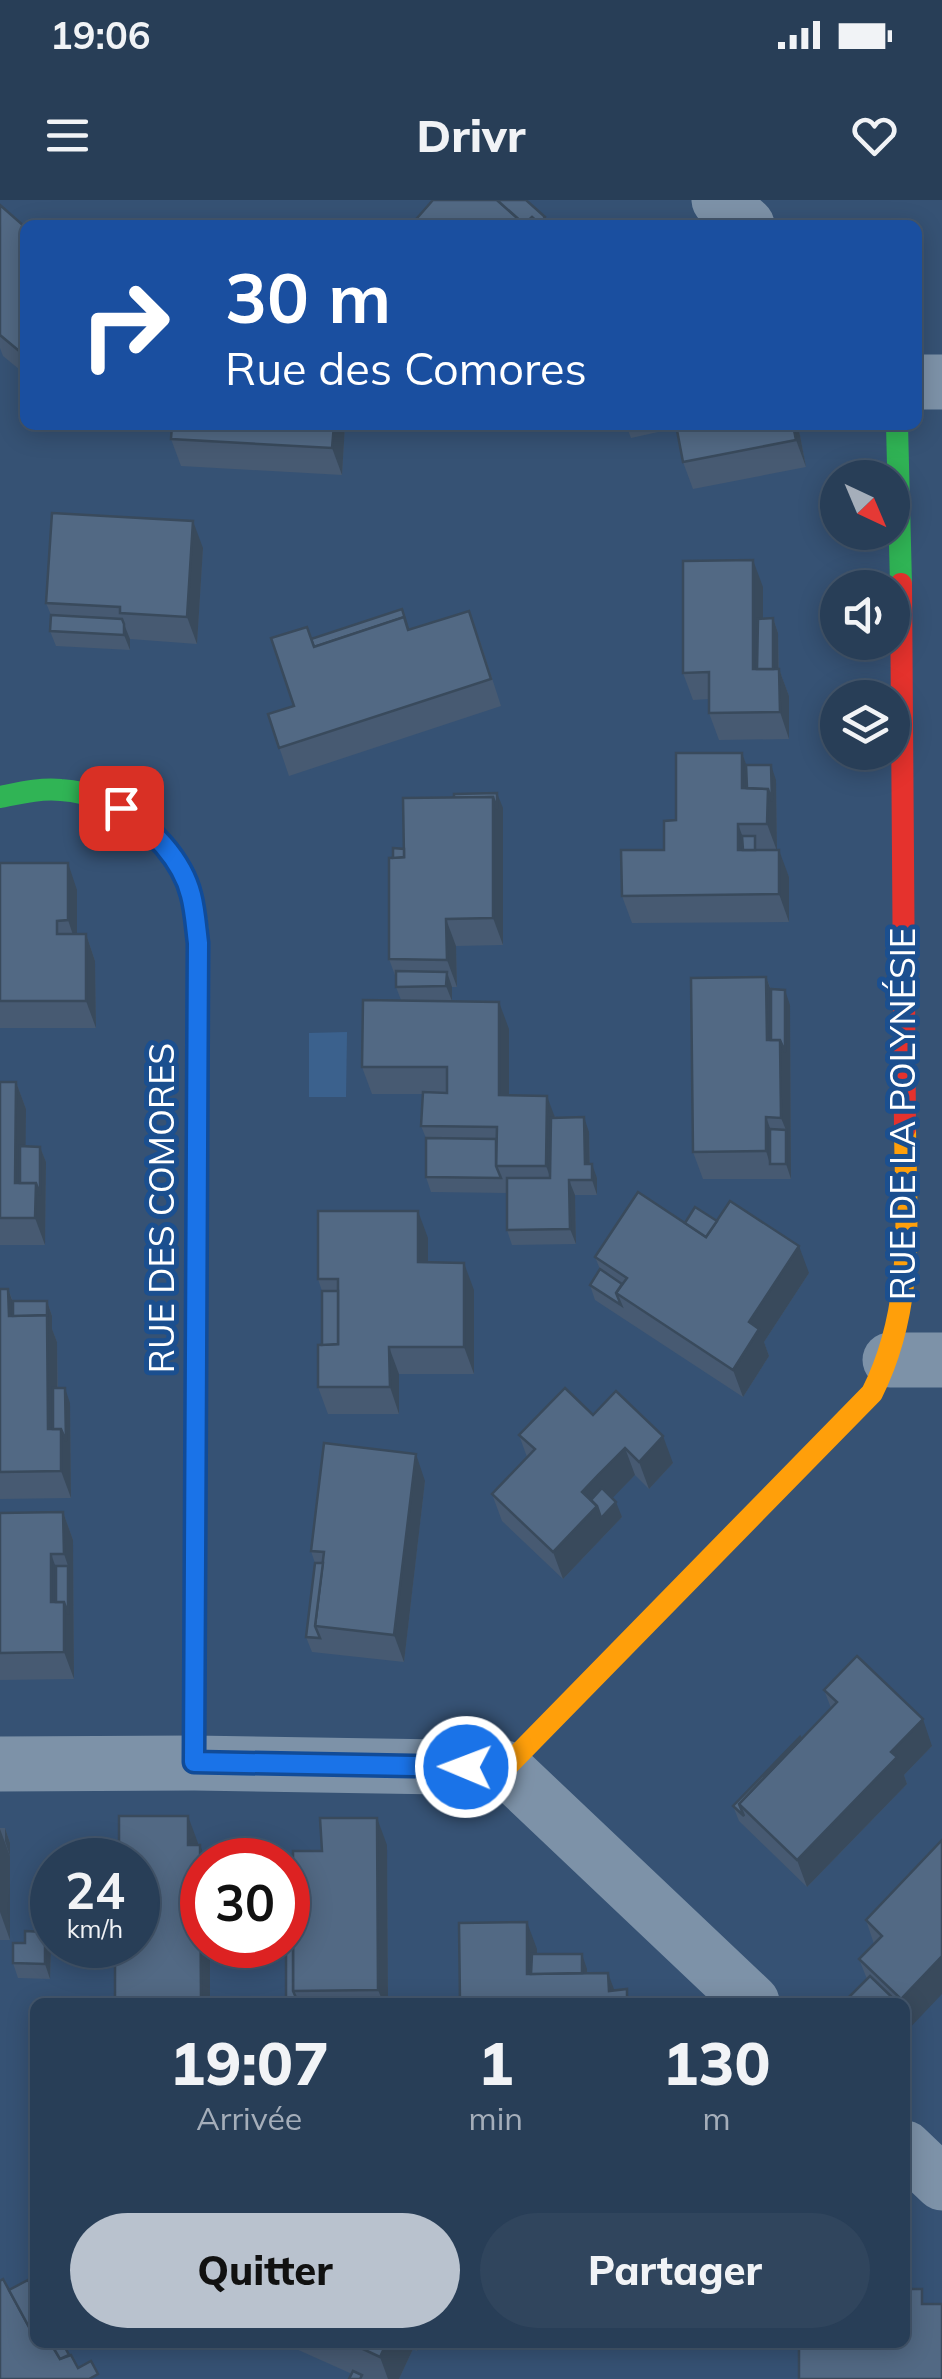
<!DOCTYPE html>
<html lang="fr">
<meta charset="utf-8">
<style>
body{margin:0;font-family:Mulish,sans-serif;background:#30455d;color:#f1f3f6;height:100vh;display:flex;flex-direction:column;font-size:38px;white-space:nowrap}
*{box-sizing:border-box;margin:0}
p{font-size:32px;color:#a5aeba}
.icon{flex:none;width:55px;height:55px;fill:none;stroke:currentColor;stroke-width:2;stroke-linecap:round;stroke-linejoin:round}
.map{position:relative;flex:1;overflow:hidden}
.details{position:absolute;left:30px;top:1798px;width:880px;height:350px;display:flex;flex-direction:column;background:#283e57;border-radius:15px;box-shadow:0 5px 25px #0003,0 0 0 2px #44576d}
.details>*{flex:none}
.banner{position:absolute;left:20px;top:20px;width:902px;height:210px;border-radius:15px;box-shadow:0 5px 25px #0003,0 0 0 2px #44576d;background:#1a4fa0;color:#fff;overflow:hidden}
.needle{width:65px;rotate:136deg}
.controls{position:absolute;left:820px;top:260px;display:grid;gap:20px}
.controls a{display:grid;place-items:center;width:90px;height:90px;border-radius:50%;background:#283e57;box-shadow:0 5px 25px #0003,0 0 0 2px #44576d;font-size:50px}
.speed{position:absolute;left:30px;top:1638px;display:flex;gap:20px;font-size:50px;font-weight:700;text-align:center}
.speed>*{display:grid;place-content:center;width:130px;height:130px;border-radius:50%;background:#283e57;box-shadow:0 5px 25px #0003,0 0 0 2px #44576d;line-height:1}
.speed small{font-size:25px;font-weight:400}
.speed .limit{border:15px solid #d22;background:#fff;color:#111}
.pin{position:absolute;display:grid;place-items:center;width:85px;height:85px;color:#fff;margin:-42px;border-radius:20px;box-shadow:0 5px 15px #0006}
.me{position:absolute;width:110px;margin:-55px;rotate:271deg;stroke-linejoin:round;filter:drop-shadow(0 0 8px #0008)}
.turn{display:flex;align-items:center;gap:35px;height:210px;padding:0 40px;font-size:45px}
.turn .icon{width:130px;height:130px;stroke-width:2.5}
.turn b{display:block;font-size:70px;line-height:85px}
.eta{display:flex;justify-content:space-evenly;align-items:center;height:170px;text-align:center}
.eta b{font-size:60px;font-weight:800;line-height:70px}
.primary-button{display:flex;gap:20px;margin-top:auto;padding:20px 40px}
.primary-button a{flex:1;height:115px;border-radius:60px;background:#b9c2ce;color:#111;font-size:40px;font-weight:800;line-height:115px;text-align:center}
.primary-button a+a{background:#30455d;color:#f1f3f6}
.status{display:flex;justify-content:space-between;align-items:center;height:70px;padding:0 50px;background:#283e57;direction:ltr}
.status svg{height:28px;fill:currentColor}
header{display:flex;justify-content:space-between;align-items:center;height:130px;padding:0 40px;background:#283e57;font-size:45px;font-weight:800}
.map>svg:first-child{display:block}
.water{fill:#3b618d}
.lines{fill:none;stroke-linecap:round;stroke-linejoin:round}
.street{stroke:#7d92a8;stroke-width:55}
.fast{stroke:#30b455;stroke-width:22}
.slow{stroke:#ff9f0a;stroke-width:22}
.jam{stroke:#e5322d;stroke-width:22}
.wall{fill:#475a72}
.shaded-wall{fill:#394a5c}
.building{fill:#526984;stroke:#394a5c;stroke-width:2.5}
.route-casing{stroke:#114b97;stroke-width:25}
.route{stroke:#1a73e8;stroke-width:18}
.labels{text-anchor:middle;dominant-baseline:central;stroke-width:10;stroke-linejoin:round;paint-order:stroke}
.street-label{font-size:35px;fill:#fff;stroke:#1b4f8f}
</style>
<div class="status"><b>19:06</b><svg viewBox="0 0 49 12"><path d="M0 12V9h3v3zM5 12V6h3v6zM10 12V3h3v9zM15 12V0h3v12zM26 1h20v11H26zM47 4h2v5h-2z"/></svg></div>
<header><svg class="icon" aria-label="menu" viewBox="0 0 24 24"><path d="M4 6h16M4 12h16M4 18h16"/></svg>Drivr<svg class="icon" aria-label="heart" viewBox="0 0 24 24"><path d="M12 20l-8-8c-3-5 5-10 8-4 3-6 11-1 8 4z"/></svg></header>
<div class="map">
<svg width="942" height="2179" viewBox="0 0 942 2179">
<rect width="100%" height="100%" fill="#365274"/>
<path class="water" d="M347 832 346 897H309V833Z"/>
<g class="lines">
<g class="street">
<path d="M719 0 747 25"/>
<path d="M918 182H942"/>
<path d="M890 1160H942"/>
<path d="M0 1564 194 1563 505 1568 752 1802"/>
<path d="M905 1948 942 1983"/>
</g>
<g class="fast">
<path d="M897 225 901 384"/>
<path d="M0 597C20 593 40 588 61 590 120 594 174 638 191 695 202 731 198 772 198 810 197 869 197 928 197 987"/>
</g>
<g class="slow">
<path d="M194 1563 197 987"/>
<path d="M505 1568 872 1193C915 1107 906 1022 905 928"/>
</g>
<path class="jam" d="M901 384 905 928"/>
</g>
<g class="wall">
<path d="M0 5 25 27V174L3 156 0 148Z"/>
<path d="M345 225 342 275 181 266 171 239Z"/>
<path d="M626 225H798L806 267 693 289 683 262 676 228 631 238Z"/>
<path d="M203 348 197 444 130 439V450L56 446 50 431 51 415 46 403Z"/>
<path d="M763 387V418H773L778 433 779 469 789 496V539L719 540 709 513V499L693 500 683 473Z"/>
<path d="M409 430 479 438 501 506 289 576 268 514 294 506 311 439Z"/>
<path d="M742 553 746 565 776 580 777 650 789 677V722L632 723 622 696 664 650 676 620Z"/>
<path d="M503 608V745L456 746 457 787H452V801L509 829V895L589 932 590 964 597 978V995H575L576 1044 512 1045 507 1030V993L431 992 426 977V938L421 926 423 894H372L362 867 401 800 396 787V778L389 759 393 658 404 649Z"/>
<path d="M0 663 77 690V734H86L95 761 96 828H0Z"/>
<path d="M766 777 771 789 790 805 791 979H703L693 952Z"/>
<path d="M0 882H16L26 909 25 947H40L46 962 45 1045H0Z"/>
<path d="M717 1021 809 1073 764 1142 769 1156 743 1197 595 1100 590 1085 600 1069 595 1057 685 1023Z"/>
<path d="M428 1038V1062L474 1090V1174H399V1214H328L318 1187 322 1145V1091L318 1079Z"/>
<path d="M0 1089H8L13 1101H47L52 1116V1129L57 1142 58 1188 70 1203 71 1298 0 1299Z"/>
<path d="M593 1215 673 1263 649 1289 635 1275 612 1298 622 1317 563 1379 502 1321 492 1294 527 1257 519 1235Z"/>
<path d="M425 1281 404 1462 312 1452 306 1437 315 1363 311 1351Z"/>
<path d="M63 1312 73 1340 74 1479 0 1480V1313Z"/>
<path d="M824 1490 932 1546 904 1575 907 1584 807 1687 739 1621 733 1606 831 1508Z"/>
<path d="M0 1628H5L10 1643V1740H0Z"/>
<path d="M942 1640 905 1833V1802H851L849 1797 867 1779 859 1759 874 1744 866 1720Z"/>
<path d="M387 1645 388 1802H286L293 1745 322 1651Z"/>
<path d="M51 1747 50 1779 18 1778 13 1763Z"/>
<path d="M292 2142H421L417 2151 413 2149 399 2179H349L352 2174 294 2148Z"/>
</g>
<g class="shaded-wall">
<path d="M334 225H345L342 275 332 248Z"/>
<path d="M793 225H798L806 267 796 240Z"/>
<path d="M193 321 203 348 197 444 187 417Z"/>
<path d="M753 360 763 387V481L753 469Z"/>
<path d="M773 418 778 433 779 496 773 482Z"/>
<path d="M124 424 130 439V450L124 435Z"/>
<path d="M779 469 789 496V539L780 512Z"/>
<path d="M742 553 752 580 747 600 742 588Z"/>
<path d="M771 565 776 580 777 651 767 624 768 589Z"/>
<path d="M497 593 503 608V745L493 718V597Z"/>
<path d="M738 624 748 651 738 650Z"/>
<path d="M779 650 789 677V722L779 694Z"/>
<path d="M68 663 77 690V747L68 720Z"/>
<path d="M446 719 456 746 457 787 447 760Z"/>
<path d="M86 734 95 761 96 828 86 801Z"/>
<path d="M447 772 452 787V801L446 786Z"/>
<path d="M766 777 776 804 777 852 767 840Z"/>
<path d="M785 790 790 805 791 979 786 964V930L781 918 780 840Z"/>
<path d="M499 802 509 829V922L499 895Z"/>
<path d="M16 882 26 909 25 995 15 983Z"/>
<path d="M547 896 557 923 556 993 546 966Z"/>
<path d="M584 917 589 932 590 979 585 964Z"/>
<path d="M766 917 776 944 770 964 766 951Z"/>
<path d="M40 947 46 962 45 1045 35 1018 36 983Z"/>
<path d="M592 964 597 978V995L592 980Z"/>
<path d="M569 980 575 995 576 1044 570 1029Z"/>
<path d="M418 1011 428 1038V1089L418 1062Z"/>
<path d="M799 1046 809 1073 764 1142 769 1156 743 1197 733 1170 749 1122Z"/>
<path d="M464 1063 474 1090V1174L464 1147Z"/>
<path d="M8 1089 18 1116H9Z"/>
<path d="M47 1101 52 1116V1129L57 1142 58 1241 48 1229Z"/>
<path d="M389 1147 399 1174V1214L390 1187Z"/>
<path d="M65 1188 70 1203 71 1298 61 1271V1229Z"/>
<path d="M663 1236 673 1263 649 1289 639 1262Z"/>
<path d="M625 1248 635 1275 599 1312 616 1302 622 1317 563 1379 553 1352 582 1292Z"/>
<path d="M416 1254 425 1281 404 1462 394 1435Z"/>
<path d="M63 1312 73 1340 74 1479 64 1452V1402L68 1366 64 1354Z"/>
<path d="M51 1354 61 1381V1414L51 1402Z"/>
<path d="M923 1519 932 1546 904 1575 907 1584 807 1687 797 1660 891 1552Z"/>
<path d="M188 1616 198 1643V1672L188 1645Z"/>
<path d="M377 1618 387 1645 388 1802H383L378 1790Z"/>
<path d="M5 1628 10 1643V1656L5 1641Z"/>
<path d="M0 1629 10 1656V1740L0 1712Z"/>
<path d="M200 1645 206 1660H202V1745H210V1802H201Z"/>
<path d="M527 1722 537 1749V1786L527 1774Z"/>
<path d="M45 1732 51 1747 50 1779 45 1764Z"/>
<path d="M582 1754 587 1769V1800L582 1785Z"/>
<path d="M942 1756V1794L905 1833V1802H902L901 1799Z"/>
<path d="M608 1773 618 1800 609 1791Z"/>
<path d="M387 2142H410L413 2149 399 2179H388L380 2157Z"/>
<path d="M414 2142H421L417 2151Z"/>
</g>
<g class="building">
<path d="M433 0H497L524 24 532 17 542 25H411Z"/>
<path d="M497 0H526L545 17 540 24 532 17 524 24Z"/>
<path d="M0 5 25 27V153L24 155 0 135Z"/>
<path d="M172 225H334L332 248 171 239Z"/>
<path d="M676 225H793L796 240 683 262Z"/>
<path d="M52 313 193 321 187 417 120 413V407L46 403Z"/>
<path d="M753 360V469H779L780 512 709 513V472L683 473V361Z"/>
<path d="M402 409 408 429 404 417 314 447 311 439Z"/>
<path d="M469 411 491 479 279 548 268 514 294 506 271 438 307 427 314 447 404 417 408 430Z"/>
<path d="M51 415 122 419 124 424V435L50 431Z"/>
<path d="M773 418V469H757L758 419Z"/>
<path d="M676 553H742V588L768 589 767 624H738V650H779V694L622 696 621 650H664V621L676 620Z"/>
<path d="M746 565H771L772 601 768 589 747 588Z"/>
<path d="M497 593V609L493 597 454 598V594Z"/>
<path d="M493 597V718L446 719 447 760 389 759V658L404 657 403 598Z"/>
<path d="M742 636H755V650H743Z"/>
<path d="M393 648 404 649V657L393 658Z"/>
<path d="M0 663H68V720L57 721V734H86V801H0Z"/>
<path d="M396 771 447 772 446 786 396 787Z"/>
<path d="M766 777 767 840H780L781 918 766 917V951L693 952 691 778Z"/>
<path d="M771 789 785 790V852L780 840H771Z"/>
<path d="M363 800 499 802V895L547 896 546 966H496L497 927 421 926 423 892 447 893V867H362Z"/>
<path d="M0 882H16L15 983H36L35 1018H0Z"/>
<path d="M584 917 585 964H592V980H569L570 1029 507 1030V978H550L551 918Z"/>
<path d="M770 929 786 930V964H770Z"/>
<path d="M426 938 496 939V966L501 978 426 977Z"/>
<path d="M20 946 40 947V995L36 983H20Z"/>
<path d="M638 992 706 1037 730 1001 799 1046 749 1122 759 1129 733 1170 616 1093 627 1078 595 1057Z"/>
<path d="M695 1007 717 1021 706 1037 685 1023Z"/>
<path d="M318 1011H418V1062L464 1063V1147H389L390 1187H318V1145L338 1144V1079H318Z"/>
<path d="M600 1069 622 1084 616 1093 621 1105 590 1085Z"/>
<path d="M0 1089H8L9 1116 47 1115 48 1229H61V1271L0 1272Z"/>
<path d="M322 1091H338V1144L322 1145Z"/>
<path d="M13 1101H47V1115L13 1116Z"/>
<path d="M53 1188H65L66 1241 61 1229H53Z"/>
<path d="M565 1188 593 1215 616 1191 663 1236 639 1262 625 1248 598 1275 582 1292 597 1306 553 1352 492 1294 535 1249 519 1235Z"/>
<path d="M324 1243 416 1254 394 1435 315 1426 324 1352 311 1351Z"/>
<path d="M602 1288 616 1302 601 1318 597 1306 591 1300Z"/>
<path d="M63 1312 64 1354H51V1402H64V1452L0 1453V1313Z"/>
<path d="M315 1363H323L315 1426 320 1438 306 1437Z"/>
<path d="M56 1366H68V1414L64 1402H56Z"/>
<path d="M857 1456 923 1519 891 1552 897 1557 797 1660 739 1604 837 1502 824 1490Z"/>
<path d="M800 1537 801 1539 739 1604 744 1616 733 1606Z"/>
<path d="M119 1616H188V1645H200L201 1802H115V1761L122 1760V1745H138V1660H114V1645H119Z"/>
<path d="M320 1618H377L378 1790 293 1791V1651H322Z"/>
<path d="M942 1640V1756L901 1799 859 1759 882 1736 866 1720Z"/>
<path d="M527 1722V1774L608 1773 609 1791 627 1789V1802H460L459 1723Z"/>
<path d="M25 1731 45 1732V1764L13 1763V1743H25Z"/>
<path d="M119 1745H122V1760L119 1761Z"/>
<path d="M286 1745H293V1791L298 1802H286Z"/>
<path d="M532 1754H582V1773L531 1774Z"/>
<path d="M870 1776 897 1802H855L849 1797Z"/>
<path d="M3 2079 29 2127 35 2123V2142H50L60 2159 71 2155 78 2168 91 2161 98 2174 89 2179H0V2081Z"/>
<path d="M28 2080 35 2093V2123L29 2127 9 2090Z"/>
<path d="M905 2089H922V2104H942V2179H799V2142H905Z"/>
<path d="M50 2142H62L69 2155 60 2159Z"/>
<path d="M348 2142H387L380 2157Z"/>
<path d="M353 2171 362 2175 360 2179H349Z"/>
</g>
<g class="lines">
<g class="route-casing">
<path id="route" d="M121 608C151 628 182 659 191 695 195 710 196 727 198 743L194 1562 466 1567"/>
</g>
<use href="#route" class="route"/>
</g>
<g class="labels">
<g class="street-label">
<text transform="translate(902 914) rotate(-90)">RUE DE LA POLYNÉSIE</text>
<text transform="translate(161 1008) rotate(-90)">RUE DES COMORES</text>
</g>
</g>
</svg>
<div class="controls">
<a><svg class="needle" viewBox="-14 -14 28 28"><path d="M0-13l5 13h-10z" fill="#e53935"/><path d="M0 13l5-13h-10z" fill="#a5aeba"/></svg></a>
<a><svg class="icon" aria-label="sound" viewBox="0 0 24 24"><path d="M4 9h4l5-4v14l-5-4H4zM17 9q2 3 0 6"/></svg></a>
<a><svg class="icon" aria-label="layers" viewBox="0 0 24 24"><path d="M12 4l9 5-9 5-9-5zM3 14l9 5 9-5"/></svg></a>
</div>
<div class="speed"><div>24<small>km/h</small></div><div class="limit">30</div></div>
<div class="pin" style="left:121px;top:608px;background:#d93025"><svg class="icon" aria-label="arrive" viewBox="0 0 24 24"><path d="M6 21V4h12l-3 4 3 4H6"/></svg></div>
<svg class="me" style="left:466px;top:1567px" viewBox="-20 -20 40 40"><circle r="17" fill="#1a73e8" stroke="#fff" stroke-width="3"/><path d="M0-11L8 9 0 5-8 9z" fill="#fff"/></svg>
<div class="banner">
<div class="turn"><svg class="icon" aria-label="right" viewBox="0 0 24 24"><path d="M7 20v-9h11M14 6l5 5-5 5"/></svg><div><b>30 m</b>Rue des Comores</div></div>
</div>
<section class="details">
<div class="eta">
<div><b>19:07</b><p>Arrivée</p></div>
<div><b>1</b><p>min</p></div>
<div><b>130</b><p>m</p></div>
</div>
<div class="primary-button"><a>Quitter</a><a>Partager</a></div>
</section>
</div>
